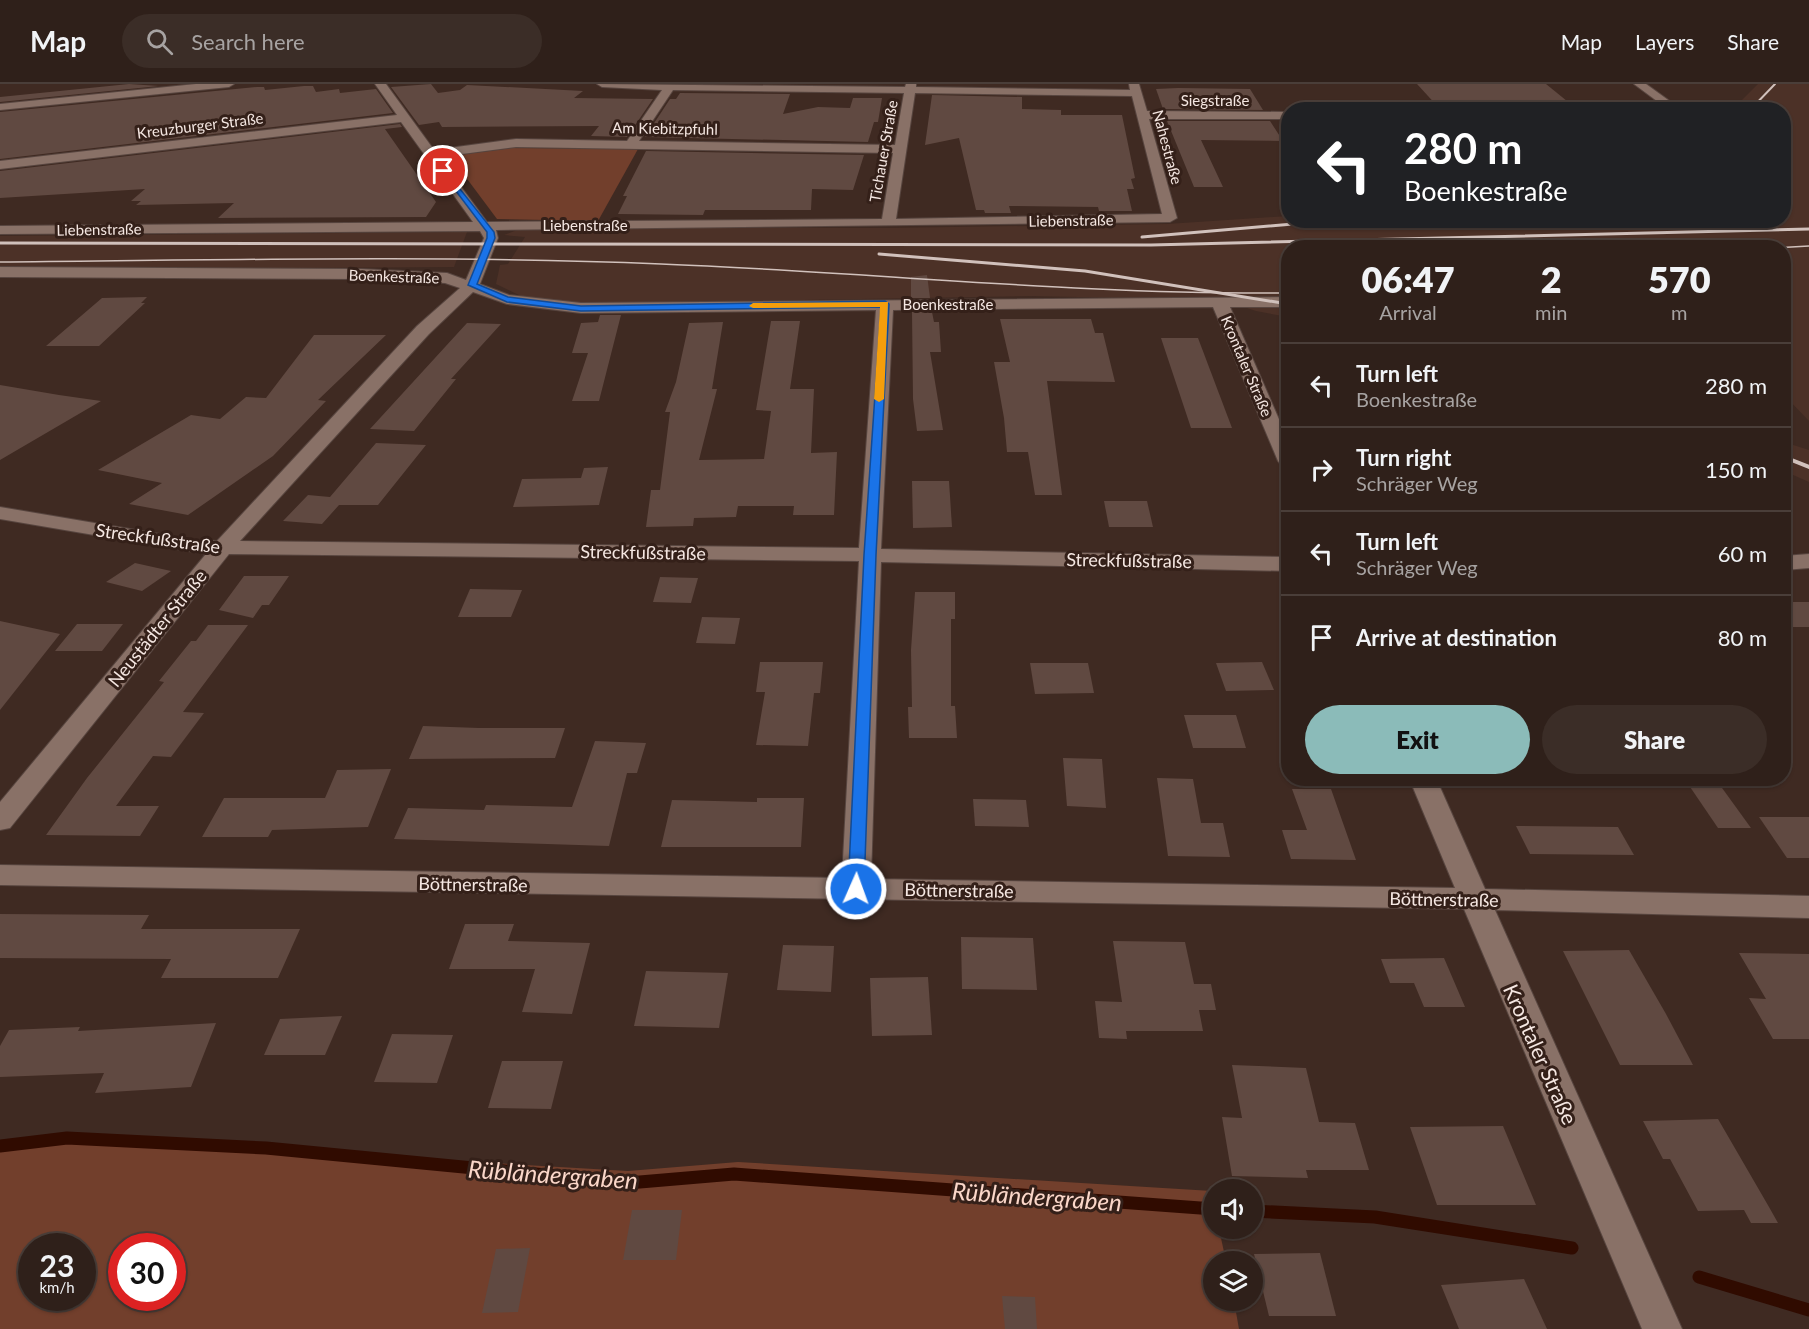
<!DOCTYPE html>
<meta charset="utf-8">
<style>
body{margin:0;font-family:Lato,sans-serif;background:#3b2d27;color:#f1f3f6;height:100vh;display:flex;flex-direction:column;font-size:22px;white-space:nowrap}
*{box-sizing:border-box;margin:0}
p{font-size:20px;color:#a7a3a2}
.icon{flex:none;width:33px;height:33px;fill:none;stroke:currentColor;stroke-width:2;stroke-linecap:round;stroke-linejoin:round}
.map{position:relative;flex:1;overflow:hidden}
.drawer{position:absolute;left:1281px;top:156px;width:510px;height:546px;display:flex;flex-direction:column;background:#2f201a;border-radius:24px;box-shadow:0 2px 4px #0004,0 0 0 2px #4a3e39}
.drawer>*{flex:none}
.guide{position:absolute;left:1281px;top:18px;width:510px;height:126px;border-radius:24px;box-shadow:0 2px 4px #0004,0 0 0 2px #4a3e39;background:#202124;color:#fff;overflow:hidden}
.fabs{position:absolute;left:1203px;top:1095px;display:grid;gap:12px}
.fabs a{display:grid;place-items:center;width:60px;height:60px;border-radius:50%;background:#2f201a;box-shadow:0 2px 4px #0004,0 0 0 2px #4a3e39;font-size:30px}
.speed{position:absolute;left:18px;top:1149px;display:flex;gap:12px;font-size:30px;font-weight:700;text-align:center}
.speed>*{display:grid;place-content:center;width:78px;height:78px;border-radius:50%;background:#2f201a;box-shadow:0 2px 4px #0004,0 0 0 2px #4a3e39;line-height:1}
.speed small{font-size:15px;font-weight:400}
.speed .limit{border:9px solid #d22;background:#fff;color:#111}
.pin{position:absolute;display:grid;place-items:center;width:51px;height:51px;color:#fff;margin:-26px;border:3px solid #fff;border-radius:50%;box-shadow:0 2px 6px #0007}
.me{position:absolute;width:66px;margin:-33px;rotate:2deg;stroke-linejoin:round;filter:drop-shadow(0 0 4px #0008)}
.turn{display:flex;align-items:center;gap:21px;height:126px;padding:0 24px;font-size:27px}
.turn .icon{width:78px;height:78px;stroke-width:2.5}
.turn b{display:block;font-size:42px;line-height:51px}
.eta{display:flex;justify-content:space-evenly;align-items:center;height:102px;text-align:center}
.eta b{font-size:36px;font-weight:800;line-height:42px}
.action{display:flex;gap:12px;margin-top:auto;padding:12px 24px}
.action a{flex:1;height:69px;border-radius:36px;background:#8bbbb9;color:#111;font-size:24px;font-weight:800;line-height:69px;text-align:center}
.action a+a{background:#3b2d27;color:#f1f3f6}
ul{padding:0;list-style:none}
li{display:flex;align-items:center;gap:18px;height:84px;padding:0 24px;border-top:2px solid #4a3e39}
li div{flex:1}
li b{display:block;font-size:22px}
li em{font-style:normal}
header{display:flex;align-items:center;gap:36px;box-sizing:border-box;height:84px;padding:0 30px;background:#2f201a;border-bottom:2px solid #4a3e39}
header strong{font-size:28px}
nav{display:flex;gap:33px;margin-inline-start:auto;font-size:21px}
.search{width:420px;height:54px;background:#3b2d27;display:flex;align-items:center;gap:15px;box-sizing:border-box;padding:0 21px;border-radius:33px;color:#a7a3a2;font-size:22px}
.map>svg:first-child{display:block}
.built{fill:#4c3127}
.green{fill:#723f2c;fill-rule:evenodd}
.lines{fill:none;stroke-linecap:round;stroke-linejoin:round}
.stream{stroke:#300b00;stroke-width:13}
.building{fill:#604941}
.street-casing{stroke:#57453f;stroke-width:2}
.street{fill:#897167;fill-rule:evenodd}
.tram{stroke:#d1c1bc;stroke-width:1.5}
.rail-far2{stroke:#d1c1bc;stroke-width:2}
.rail-far1{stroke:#d1c1bc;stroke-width:3}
.rail{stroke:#d1c1bc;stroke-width:4}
.route{fill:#1a73e8;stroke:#114b97;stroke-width:1.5}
.slow{fill:#f59e0b}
.labels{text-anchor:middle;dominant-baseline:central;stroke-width:6;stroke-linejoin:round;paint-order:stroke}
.far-street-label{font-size:15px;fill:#f5e7e2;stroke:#342019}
.street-label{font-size:18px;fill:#f5e7e2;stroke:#342019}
.near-street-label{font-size:21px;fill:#f5e7e2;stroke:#342019}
.near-water-label{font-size:24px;font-style:italic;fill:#fbd7c9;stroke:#342019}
</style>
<header>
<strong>Map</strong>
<div class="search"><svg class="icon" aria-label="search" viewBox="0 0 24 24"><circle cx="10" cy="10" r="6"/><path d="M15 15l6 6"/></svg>Search here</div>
<nav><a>Map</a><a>Layers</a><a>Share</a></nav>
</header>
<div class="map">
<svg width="1809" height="1245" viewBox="0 0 1809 1245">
<rect width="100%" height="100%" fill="#3f2a22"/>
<g class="built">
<path d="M1758 0H1809V337L1784 311V164H1288V233L1256 227 1223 216 1031 212 585 220 523 213 496 200 500 181 508 180 525 153 504 151 525 143 886 144 1167 140 1288 132V136H1784V26L1733 25Z"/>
<path d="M467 148 454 183 0 186V152Z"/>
<path d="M1784 358 1809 366V398L1784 387Z"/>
</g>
<g class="green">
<path d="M511 64 638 65 598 137 497 135 450 72Z"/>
<path d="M46 1053 628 1087 738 1078 1212 1107 1214 1144 1219 1145 1226 1177 1214 1178V1216L1234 1217 1239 1245H0V1058ZM32 1162H82V1214H32ZM122 1162H172V1214H122Z"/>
</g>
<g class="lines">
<g class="stream">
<path d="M0 1062 67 1054 266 1064 628 1099 734 1090 1214 1125"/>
<path d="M1252 1127 1375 1133 1572 1164"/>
<path d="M1699 1193 1809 1226"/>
</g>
</g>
<g class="building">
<path d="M129 0 159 2 0 18V13Z"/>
<path d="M431 0 438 9 460 6 467 1 583 7 574 14 653 15 627 53 591 52 599 42 442 43 439 38 419 41 391 3Z"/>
<path d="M1417 0H1546L1578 26 1439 24Z"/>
<path d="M304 2H313L316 8 339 5 340 9 376 5 393 29 0 75V28L257 3H264L265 6Z"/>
<path d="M1178 4 1250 5 1263 26 1163 25 1156 5Z"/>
<path d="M680 9 790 10 783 30 818 23 850 24 853 14H882L878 38H874L868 58 645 53 670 15H676Z"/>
<path d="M932 11 1022 13V25L1061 26V31H1122L1135 94 1131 95 1134 105H1127L1132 127H1099L1098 123 1009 122 1011 129H985L984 126H976L959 54 925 61Z"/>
<path d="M1167 37H1270L1283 57 1201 56 1223 103H1194Z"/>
<path d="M400 40 402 43 385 45 436 118 426 133 218 134 234 119 136 121 141 117H131L145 105 0 114V87Z"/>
<path d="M646 67 864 71 853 106 812 105 811 126H705L703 131 618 130 627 112H623Z"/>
<path d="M927 191 930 214H911V193Z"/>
<path d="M147 213 141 219H145L99 262H46L102 214Z"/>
<path d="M912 228H932L934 238H939L941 268H930L943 346 917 347 913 315Z"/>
<path d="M600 231H621L599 317H572L588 269H572L581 239 598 238Z"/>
<path d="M1000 235H1091L1095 249H1103L1115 298 1047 297 1062 411H1035L1028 368H1007L1004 334 994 278H1010Z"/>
<path d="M771 237H800L790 305H814L811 369 837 368 834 431H793L794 422H738L736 433 694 434 693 442 646 443 651 406H660L670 328H665L676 298 689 239 723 238 712 305H717L699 376 764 375 771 327 756 326Z"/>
<path d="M467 239 501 240 451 295H456L414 347 370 345Z"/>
<path d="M314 251H386L318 316 326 317 273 372 188 431 129 420 162 399 98 386 191 331 220 335 246 313 266 314Z"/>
<path d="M1161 254H1198L1232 344H1191Z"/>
<path d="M0 301 59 311 101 317 0 376Z"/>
<path d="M376 359 426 361 378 421H339L322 440 283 437 308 411 330 413Z"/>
<path d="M608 383 599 421 513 423 522 395 581 394 584 384Z"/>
<path d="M912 397H949L952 443 913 444Z"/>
<path d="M1104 417H1147L1153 443H1109Z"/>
<path d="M135 479 171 487 142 507 106 498Z"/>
<path d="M244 492H289L269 521H262L253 534 219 526Z"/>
<path d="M660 493 698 494 691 519 653 518Z"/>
<path d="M470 505 522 506 511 533H458Z"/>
<path d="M915 508H955V535H951V622H955L957 654H909L908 623H912L911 566Z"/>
<rect x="1784" y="518" width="25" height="25"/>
<path d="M702 533 740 534 735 560 696 559Z"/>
<path d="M0 537 60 550 0 626Z"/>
<path d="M77 540H123L102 567H55Z"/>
<path d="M208 541H248L183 628 204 629 171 673 153 672 116 722H159L140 752 46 751 87 694 164 598 159 597 191 557H196Z"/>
<path d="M760 578H823L820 609H814L808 662 756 661 765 608H756Z"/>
<path d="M1262 578 1274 606 1226 607 1216 579Z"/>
<path d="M1030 579H1088L1094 609 1035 610Z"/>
<path d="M1184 631H1236L1246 664H1193Z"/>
<path d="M423 642 479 644H565L555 674 409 675Z"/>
<path d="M595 657 646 659 637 689H627L609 762 394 755 408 724 484 726 486 721 572 723Z"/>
<path d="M1063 674 1102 675 1106 724 1067 722Z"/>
<path d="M391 685 368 743 272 746 268 753H202L224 714H325L337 686Z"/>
<path d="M1157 694 1193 695 1201 739H1223L1230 773 1168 772Z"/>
<path d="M1686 697H1717L1751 744H1718Z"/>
<path d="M1292 705H1331L1356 776 1291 775 1282 746H1307Z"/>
<path d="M757 714H804L801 763H661L672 716 757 718Z"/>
<path d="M973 715 1026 716 1029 743 975 742Z"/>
<path d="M1759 733H1809V774H1787Z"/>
<path d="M1516 742 1618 743 1634 771 1530 770Z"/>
<path d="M0 830 149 831 141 845H300L278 894H161L171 875 0 874Z"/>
<path d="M465 840H514L508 857 590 859 572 930 522 928 535 885H449Z"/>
<path d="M961 853 1033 854 1037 906 962 905Z"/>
<path d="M1113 857 1185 858 1194 900H1211L1216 926H1199L1203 947H1126L1127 955 1099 954 1095 917 1122 918Z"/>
<path d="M783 861 834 862 831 908 777 906Z"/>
<path d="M1629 866 1666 930 1693 981H1620L1563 867Z"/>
<path d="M1739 869 1809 870V955H1773L1749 914 1766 915Z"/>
<path d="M1444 874 1465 923H1424L1414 899H1390L1381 875Z"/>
<path d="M646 887 728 889 719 944 634 942Z"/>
<path d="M928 893 932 951 872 952 870 894Z"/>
<path d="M342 932 325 971H264L280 935Z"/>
<path d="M216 939 191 1003 95 1009 104 989 0 993V962L9 946 80 943 78 947Z"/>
<path d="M392 950 453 951 437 999 374 998Z"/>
<path d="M502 977H563L551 1025 488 1024Z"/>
<path d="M1232 981 1306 984 1319 1038 1355 1039 1369 1086H1306L1308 1094 1232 1092 1222 1033 1242 1034Z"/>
<path d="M1718 1035 1769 1123 1778 1139H1751L1744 1126 1698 1127 1670 1075H1663L1643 1037Z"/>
<path d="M1503 1042 1536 1121H1437L1410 1043Z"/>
<path d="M632 1126H682L676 1176H623Z"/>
<path d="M530 1164 518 1228 482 1229 496 1165Z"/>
<path d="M1320 1169 1336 1232H1269L1254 1170Z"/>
<path d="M1524 1195 1547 1245H1459L1441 1201Z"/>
<path d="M1002 1212 1035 1213 1037 1245H1005Z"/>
</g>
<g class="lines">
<g class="street-casing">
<g id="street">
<path d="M196 0H234L229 3 0 26V20Z"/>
<path d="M375 0H386L434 66 516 55 627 57 662 6 602 3 597 0 905 3 906 0H916V3L1130 6 1129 0H1139L1147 27 1288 28V35H1149L1177 134 1170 138 496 146 498 154 480 200 509 211 581 219 1288 213V223H1230L1288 356V383L1281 381 1278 377 1213 223 893 226 881 465 1288 473V487L881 478 871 795 1455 804 1409 694H1436L1485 805 1809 812V834L1495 826 1682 1245H1642L1464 825 0 801V781L842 794 859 477 229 470 10 744 0 746V718L206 470 0 435V423L195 456 217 457 417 242 460 204 445 199 360 195 0 193V183L360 185 447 189 466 196 484 154 480 147 0 150V142L473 138 401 38 0 85V77L397 31ZM673 6 904 9 895 61 639 57ZM915 9 1132 12 1162 130 896 135ZM516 63 893 69 882 135 487 138 439 73ZM473 208 507 220 581 229 876 226 859 464 240 457 429 250Z"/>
<path d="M1634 0H1646L1682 26H1669Z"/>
<path d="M1809 470V484L1784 486V472Z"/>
</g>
</g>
<use href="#street" class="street"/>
<g class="tram">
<path d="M1773 164 1809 162"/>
<path d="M0 178C220 176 441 171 661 180 870 188 1078 211 1288 209"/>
</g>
<g class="rail-far2">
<path d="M1750 26 1775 0"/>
<path d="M1299 140 1340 136"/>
</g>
<g class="rail-far1">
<path d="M1142 153 1316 138"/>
<path d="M0 159 1151 161 1809 145"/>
<path d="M879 170 1085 187 1288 220"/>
</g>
<path class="rail" d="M1784 373 1809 383"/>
</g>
<path class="route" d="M440 86H445L494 148 495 154 477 200 508 213 581 222 885 217 889 220 876 471 864 805 862 809H851L848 805 864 471 881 223 581 227 507 218 468 201 487 154V148Z"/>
<path class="slow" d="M888 218 884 315 879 318 874 315 880 223 753 224 749 222 753 219Z"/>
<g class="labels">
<g class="far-street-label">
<text x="1215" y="16">Siegstraße</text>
<text transform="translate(200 41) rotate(-7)">Kreuzburger Straße</text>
<text transform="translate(665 44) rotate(1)">Am Kiebitzpfuhl</text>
<text transform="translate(1168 63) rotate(75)">Nahestraße</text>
<text transform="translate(883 67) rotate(-80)">Tichauer Straße</text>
<text transform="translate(1071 136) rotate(-1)">Liebenstraße</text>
<text x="585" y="141">Liebenstraße</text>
<text transform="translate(99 145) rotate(-1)">Liebenstraße</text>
<text transform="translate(394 192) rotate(2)">Boenkestraße</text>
<text x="948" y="220">Boenkestraße</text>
<text transform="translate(1247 282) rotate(67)">Krontaler Straße</text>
</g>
<g class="street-label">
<text transform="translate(158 454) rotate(8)">Streckfußstraße</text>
<text transform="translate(643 468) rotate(1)">Streckfußstraße</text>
<text transform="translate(1129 476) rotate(1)">Streckfußstraße</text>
<text transform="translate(157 544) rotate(-51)">Neustädter Straße</text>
<text transform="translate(473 800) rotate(1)">Böttnerstraße</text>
<text transform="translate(959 806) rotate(1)">Böttnerstraße</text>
<text transform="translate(1444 815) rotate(1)">Böttnerstraße</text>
</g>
<g class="near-street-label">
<text transform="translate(1541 970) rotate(66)">Krontaler Straße</text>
</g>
<g class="near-water-label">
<text transform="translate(553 1090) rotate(4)">Rübländergraben</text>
<text transform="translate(1037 1112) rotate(4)">Rübländergraben</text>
</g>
</g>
</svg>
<div class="fabs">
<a><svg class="icon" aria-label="sound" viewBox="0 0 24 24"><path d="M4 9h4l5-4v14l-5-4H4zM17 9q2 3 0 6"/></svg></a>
<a><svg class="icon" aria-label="layers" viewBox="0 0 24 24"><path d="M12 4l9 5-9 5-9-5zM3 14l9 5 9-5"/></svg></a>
</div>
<div class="speed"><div>23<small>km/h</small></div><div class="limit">30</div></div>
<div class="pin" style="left:443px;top:87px;background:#d93025"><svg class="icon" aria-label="arrive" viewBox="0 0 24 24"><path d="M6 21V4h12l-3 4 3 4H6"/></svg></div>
<svg class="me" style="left:856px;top:805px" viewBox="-20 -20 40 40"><circle r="17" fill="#1a73e8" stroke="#fff" stroke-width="3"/><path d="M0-11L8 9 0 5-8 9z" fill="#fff"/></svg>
<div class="guide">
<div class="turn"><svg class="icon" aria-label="left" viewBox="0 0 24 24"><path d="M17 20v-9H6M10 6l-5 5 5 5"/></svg><div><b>280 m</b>Boenkestraße</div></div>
</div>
<section class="drawer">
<div class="eta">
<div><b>06:47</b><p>Arrival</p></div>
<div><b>2</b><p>min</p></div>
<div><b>570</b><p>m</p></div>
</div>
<ul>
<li><svg class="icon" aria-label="left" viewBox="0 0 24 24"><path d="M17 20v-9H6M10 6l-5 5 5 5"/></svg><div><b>Turn left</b><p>Boenkestraße</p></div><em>280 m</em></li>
<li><svg class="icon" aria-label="right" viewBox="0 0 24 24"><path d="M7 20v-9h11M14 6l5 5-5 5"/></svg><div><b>Turn right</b><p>Schräger Weg</p></div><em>150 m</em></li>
<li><svg class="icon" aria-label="left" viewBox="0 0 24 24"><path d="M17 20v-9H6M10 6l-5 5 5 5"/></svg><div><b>Turn left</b><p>Schräger Weg</p></div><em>60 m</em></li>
<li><svg class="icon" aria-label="arrive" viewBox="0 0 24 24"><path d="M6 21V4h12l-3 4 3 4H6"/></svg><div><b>Arrive at destination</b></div><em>80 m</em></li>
</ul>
<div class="action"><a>Exit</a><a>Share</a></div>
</section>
</div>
